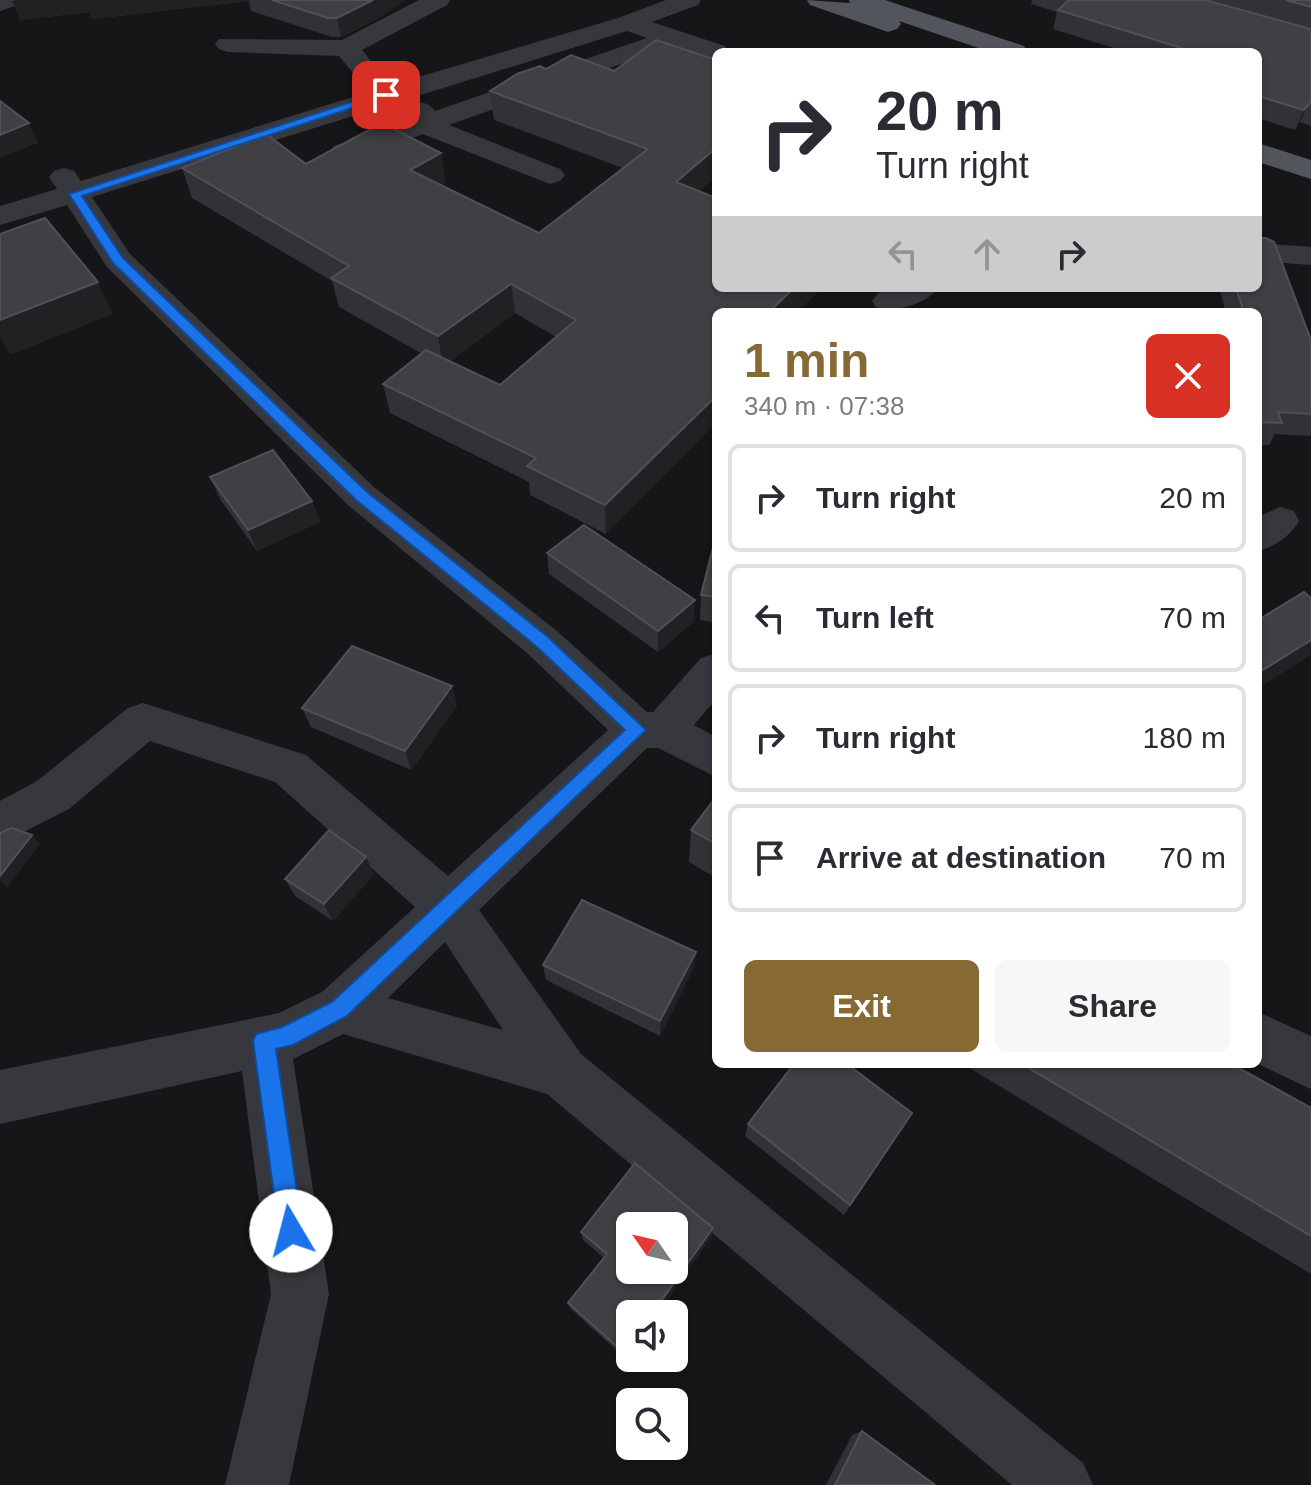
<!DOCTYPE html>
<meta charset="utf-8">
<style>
body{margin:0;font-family:Arial,sans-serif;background:#f7f7f7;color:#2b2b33;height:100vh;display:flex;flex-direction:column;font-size:30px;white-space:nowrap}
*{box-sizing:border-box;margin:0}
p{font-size:26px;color:#7c7c81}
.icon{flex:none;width:44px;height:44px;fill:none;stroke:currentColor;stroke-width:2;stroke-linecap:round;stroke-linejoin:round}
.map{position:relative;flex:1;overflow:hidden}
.drawer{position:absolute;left:712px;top:308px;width:550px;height:760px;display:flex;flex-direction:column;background:#fff;border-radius:12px;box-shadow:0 2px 6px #0004}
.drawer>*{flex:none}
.guide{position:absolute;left:712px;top:48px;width:550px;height:244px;border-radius:12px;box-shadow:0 2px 6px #0004;background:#fff;color:#2b2b33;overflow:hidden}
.needle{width:52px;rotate:304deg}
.buttons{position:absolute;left:616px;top:1212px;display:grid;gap:16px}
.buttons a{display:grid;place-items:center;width:72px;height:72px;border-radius:12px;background:#fff;box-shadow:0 2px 6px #0004;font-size:40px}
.pin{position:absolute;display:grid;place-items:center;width:68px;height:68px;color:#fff;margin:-34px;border-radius:16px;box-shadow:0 4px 12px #0006}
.me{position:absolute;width:88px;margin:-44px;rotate:352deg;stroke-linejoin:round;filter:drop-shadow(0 0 6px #0008)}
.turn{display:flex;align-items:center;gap:28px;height:168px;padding:0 32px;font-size:36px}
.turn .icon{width:104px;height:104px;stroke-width:2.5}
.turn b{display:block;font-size:56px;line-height:68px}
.lanes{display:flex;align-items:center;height:76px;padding:0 32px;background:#0003;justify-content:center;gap:40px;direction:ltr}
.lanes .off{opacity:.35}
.round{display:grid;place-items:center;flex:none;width:84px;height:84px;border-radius:12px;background:#f7f7f7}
.overview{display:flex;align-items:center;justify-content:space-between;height:136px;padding:0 32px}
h1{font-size:48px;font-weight:700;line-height:60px;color:#866933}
.action{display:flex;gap:16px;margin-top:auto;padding:16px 32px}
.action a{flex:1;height:92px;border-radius:12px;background:#866933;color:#fff;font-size:32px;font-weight:700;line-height:92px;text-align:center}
.action a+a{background:#f7f7f7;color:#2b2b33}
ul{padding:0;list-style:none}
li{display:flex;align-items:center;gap:24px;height:108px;margin:0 16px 12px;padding:0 16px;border:4px solid #e1e1e2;border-radius:12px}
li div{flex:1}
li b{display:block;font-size:30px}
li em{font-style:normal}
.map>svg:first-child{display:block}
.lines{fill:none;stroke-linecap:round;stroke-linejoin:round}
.minor{fill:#37383d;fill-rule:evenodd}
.major{fill:#53555c;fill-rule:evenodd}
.wall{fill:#323236;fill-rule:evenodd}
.shaded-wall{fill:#212124}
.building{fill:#3f3f44;stroke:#4f5156;stroke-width:2;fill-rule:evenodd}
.route{fill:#1a73e8;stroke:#114b97;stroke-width:2}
</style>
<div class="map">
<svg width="1311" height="1485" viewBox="0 0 1311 1485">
<rect width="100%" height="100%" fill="#161618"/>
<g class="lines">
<g class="minor">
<path d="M0 0H21L18 5 0 11Z"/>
<path d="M419 0H450L447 5 362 50 391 85 618 18 666 0H701L698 5 652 22 725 46 729 52H716V60L669 45 666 48 449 125 560 169 565 175 560 181 550 184 423 134 344 161 334 158 330 152 334 146 412 119 406 110 410 104C421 101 428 102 435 111L647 38 627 31 92 197 130 254 374 487 557 631 647 712H653L701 658 716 653V699L694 725 716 737V777L658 748H647L479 910 581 1054 1083 1463 1093 1485H1012L547 1094 343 1034 293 1059 329 1294 289 1485H225L271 1294 242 1071 0 1124V1070L279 1013 322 992 415 907 275 782 150 741 69 809 0 844V801L37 781 128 708 143 703 306 755 448 876 608 730 527 653 348 505 107 267 67 205 0 225V206L57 189 49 177 54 171 64 168 74 171 81 181 369 92 339 56 228 52 219 49 215 44 219 39 342 40ZM445 942 503 1030 388 998Z"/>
<path d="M1258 243 1311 247V265L1258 261Z"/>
<path d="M892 288H938C927 304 894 313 877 308L872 301 877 294Z"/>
<path d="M1280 507 1294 511 1299 521C1290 537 1275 546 1258 551V517Z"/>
<path d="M1258 1012 1311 1036V1089L1258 1064Z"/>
</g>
<g class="major">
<path d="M807 0 850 3 849 0H885L1024 46 1028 52H990L899 21 901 24 897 29 888 32 810 5Z"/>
<path d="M1258 143 1311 160V179L1258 162Z"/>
</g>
</g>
<g class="wall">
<path d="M13 0H406L375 20 341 37H332L251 11 249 1 92 19 89 12 20 20Z"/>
<path d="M1032 0H1205L1311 29V126L1300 122 1295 130 1258 118V52H1126L1053 29 1057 12 1031 4Z"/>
<path d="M1207 0H1311V28Z"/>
<path d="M571 55 699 191 716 288H822L797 312H716L606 534 530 495 529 482 390 413 383 384 421 353 339 307 332 281 192 198 182 168 306 164 441 153 445 183 441 185 539 233 623 168 494 120 490 91 546 69ZM515 313 556 337 500 385 450 361Z"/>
<path d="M1219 288H1258L1311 340V436L1275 434 1269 445H1258V312H1226Z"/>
<path d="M210 477 312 501 320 522 257 551 220 499Z"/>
<path d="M716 536V623L700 620 701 595Z"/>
<path d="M547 553 694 621 658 652 549 574Z"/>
<path d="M457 706 411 770 311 727 302 708Z"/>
<path d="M716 797V878L689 862 691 830Z"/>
<path d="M374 874 333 921 295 896 285 879Z"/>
<path d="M696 952 694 967 660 1036 546 980 543 965Z"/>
<path d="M963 1064H1232L1311 1108V1274Z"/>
<path d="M912 1113 844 1215 745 1136 748 1124Z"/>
<path d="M581 1232 712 1236 661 1308 658 1306 652 1314H630V1344L622 1355 571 1309 568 1303 604 1258 583 1240Z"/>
<path d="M862 1431 935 1485H826L852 1435Z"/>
</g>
<g class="shaded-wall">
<path d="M23 0H249V1L92 19 89 12 20 20 12 1Z"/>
<path d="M373 0H406L375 20 341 37 337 18Z"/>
<path d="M1310 103 1300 122 1295 130 1304 110Z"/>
<path d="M29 123 38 143 0 158V135Z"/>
<path d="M716 148V177L676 212V182Z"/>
<path d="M441 153 445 183 416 200 410 170Z"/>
<path d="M98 282 113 314 10 355 0 338V320Z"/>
<path d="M511 284 515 313 443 366 438 336Z"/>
<path d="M794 288H822L797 312H769Z"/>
<path d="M716 396V423L606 534 605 505Z"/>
<path d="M312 501 320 522 257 551 248 530Z"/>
<path d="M695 600 694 621 658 652V631Z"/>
<path d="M1311 640V655L1258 689V673Z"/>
<path d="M452 686 457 706 411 770 405 751Z"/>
<path d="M32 835 40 844 7 887 0 880V876Z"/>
<path d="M366 857 374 874 333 921 324 904Z"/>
<path d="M696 952 694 967 660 1036V1021Z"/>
<path d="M713 1228 712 1236 661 1308V1301Z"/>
<path d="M659 1299 658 1306 652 1314H648Z"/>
<path d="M630 1338V1344L622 1355 621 1350Z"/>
</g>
<g class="building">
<path d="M272 0H373L337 18H328Z"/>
<path d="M1069 0H1205L1311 29V103H1310L1304 110 1258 96V52H1179L1182 48 1058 10Z"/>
<path d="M1286 0H1311V7Z"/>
<path d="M656 40 716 60V148L676 182 716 198V288H794L769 312H716V396L605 505 527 466 536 458 383 384 426 350 500 385 576 320 511 284 438 336 331 278 349 266 182 168 266 134 306 164 382 123 441 153 410 170 539 233 648 149 490 91 517 74 540 66 546 69 571 55 614 71Z"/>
<path d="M0 101 29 123 0 135Z"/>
<path d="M45 218 98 282 0 320V234Z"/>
<path d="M1258 238H1266L1274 242 1311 340V414L1278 412 1282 423 1258 422V356H1259L1258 312H1244L1236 288H1258Z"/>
<path d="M273 450 312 501 248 530 210 477Z"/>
<path d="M584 525 695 600 658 631 547 553Z"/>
<path d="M716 536V597L701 595Z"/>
<path d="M1304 592 1311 598V640L1258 673V620Z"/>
<path d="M352 646 452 686 405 751 302 708Z"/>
<path d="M716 797V844L691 830Z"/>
<path d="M12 828 32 835 0 876V833Z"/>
<path d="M329 830 366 857 324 904 285 879Z"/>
<path d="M582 900 696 952 660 1021 543 965Z"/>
<path d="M794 1064H847L912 1113 850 1205 748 1124Z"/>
<path d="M1022 1064H1232L1311 1108V1236Z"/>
<path d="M635 1163 713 1228 661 1301 659 1299 648 1314H630V1338L621 1350 568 1303 607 1254 581 1232ZM630 1226H674V1270H630Z"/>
<path d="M862 1431 935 1485H835Z"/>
</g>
<path class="route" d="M382 92 392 95 82 196 123 258 367 492 548 637 646 730 347 1016 293 1045 276 1049 303 1231 299 1239 291 1243 283 1239 279 1231 253 1041 256 1034 282 1027 332 1002 625 730 536 646 356 500 113 263 69 194Z"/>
</svg>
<div class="buttons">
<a><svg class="needle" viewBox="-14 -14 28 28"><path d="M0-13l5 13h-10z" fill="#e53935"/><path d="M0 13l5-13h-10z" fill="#7c7c81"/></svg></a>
<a><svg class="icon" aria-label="sound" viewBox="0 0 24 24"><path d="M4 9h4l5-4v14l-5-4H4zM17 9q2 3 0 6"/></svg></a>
<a><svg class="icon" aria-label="search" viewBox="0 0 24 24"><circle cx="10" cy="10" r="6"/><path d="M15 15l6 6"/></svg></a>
</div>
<div class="pin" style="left:386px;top:95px;background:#d93025"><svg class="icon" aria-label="arrive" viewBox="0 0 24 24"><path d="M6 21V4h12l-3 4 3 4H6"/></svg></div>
<svg class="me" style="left:291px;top:1231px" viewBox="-20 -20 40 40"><circle r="19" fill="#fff"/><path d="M0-13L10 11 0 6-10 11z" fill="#1a73e8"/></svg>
<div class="guide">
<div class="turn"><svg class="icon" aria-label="right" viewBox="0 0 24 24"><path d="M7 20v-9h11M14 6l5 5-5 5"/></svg><div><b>20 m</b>Turn right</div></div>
<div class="lanes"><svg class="icon off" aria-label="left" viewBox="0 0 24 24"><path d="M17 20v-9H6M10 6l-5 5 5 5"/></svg><svg class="icon off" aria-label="ahead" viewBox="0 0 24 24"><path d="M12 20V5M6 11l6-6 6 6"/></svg><svg class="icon" aria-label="right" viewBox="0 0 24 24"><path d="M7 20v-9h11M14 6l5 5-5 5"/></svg></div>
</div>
<section class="drawer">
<div class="overview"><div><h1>1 min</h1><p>340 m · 07:38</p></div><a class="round" style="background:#d93025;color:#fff"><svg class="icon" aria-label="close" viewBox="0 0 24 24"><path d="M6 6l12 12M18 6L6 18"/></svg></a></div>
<ul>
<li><svg class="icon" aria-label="right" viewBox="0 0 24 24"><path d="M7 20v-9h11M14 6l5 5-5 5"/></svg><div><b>Turn right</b></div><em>20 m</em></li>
<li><svg class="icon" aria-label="left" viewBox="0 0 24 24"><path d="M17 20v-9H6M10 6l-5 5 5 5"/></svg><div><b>Turn left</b></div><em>70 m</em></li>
<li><svg class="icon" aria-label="right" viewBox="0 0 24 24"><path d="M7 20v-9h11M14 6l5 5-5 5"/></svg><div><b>Turn right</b></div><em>180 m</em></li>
<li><svg class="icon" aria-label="arrive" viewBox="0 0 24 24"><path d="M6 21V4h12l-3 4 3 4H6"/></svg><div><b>Arrive at destination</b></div><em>70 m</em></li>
</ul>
<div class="action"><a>Exit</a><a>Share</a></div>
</section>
</div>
